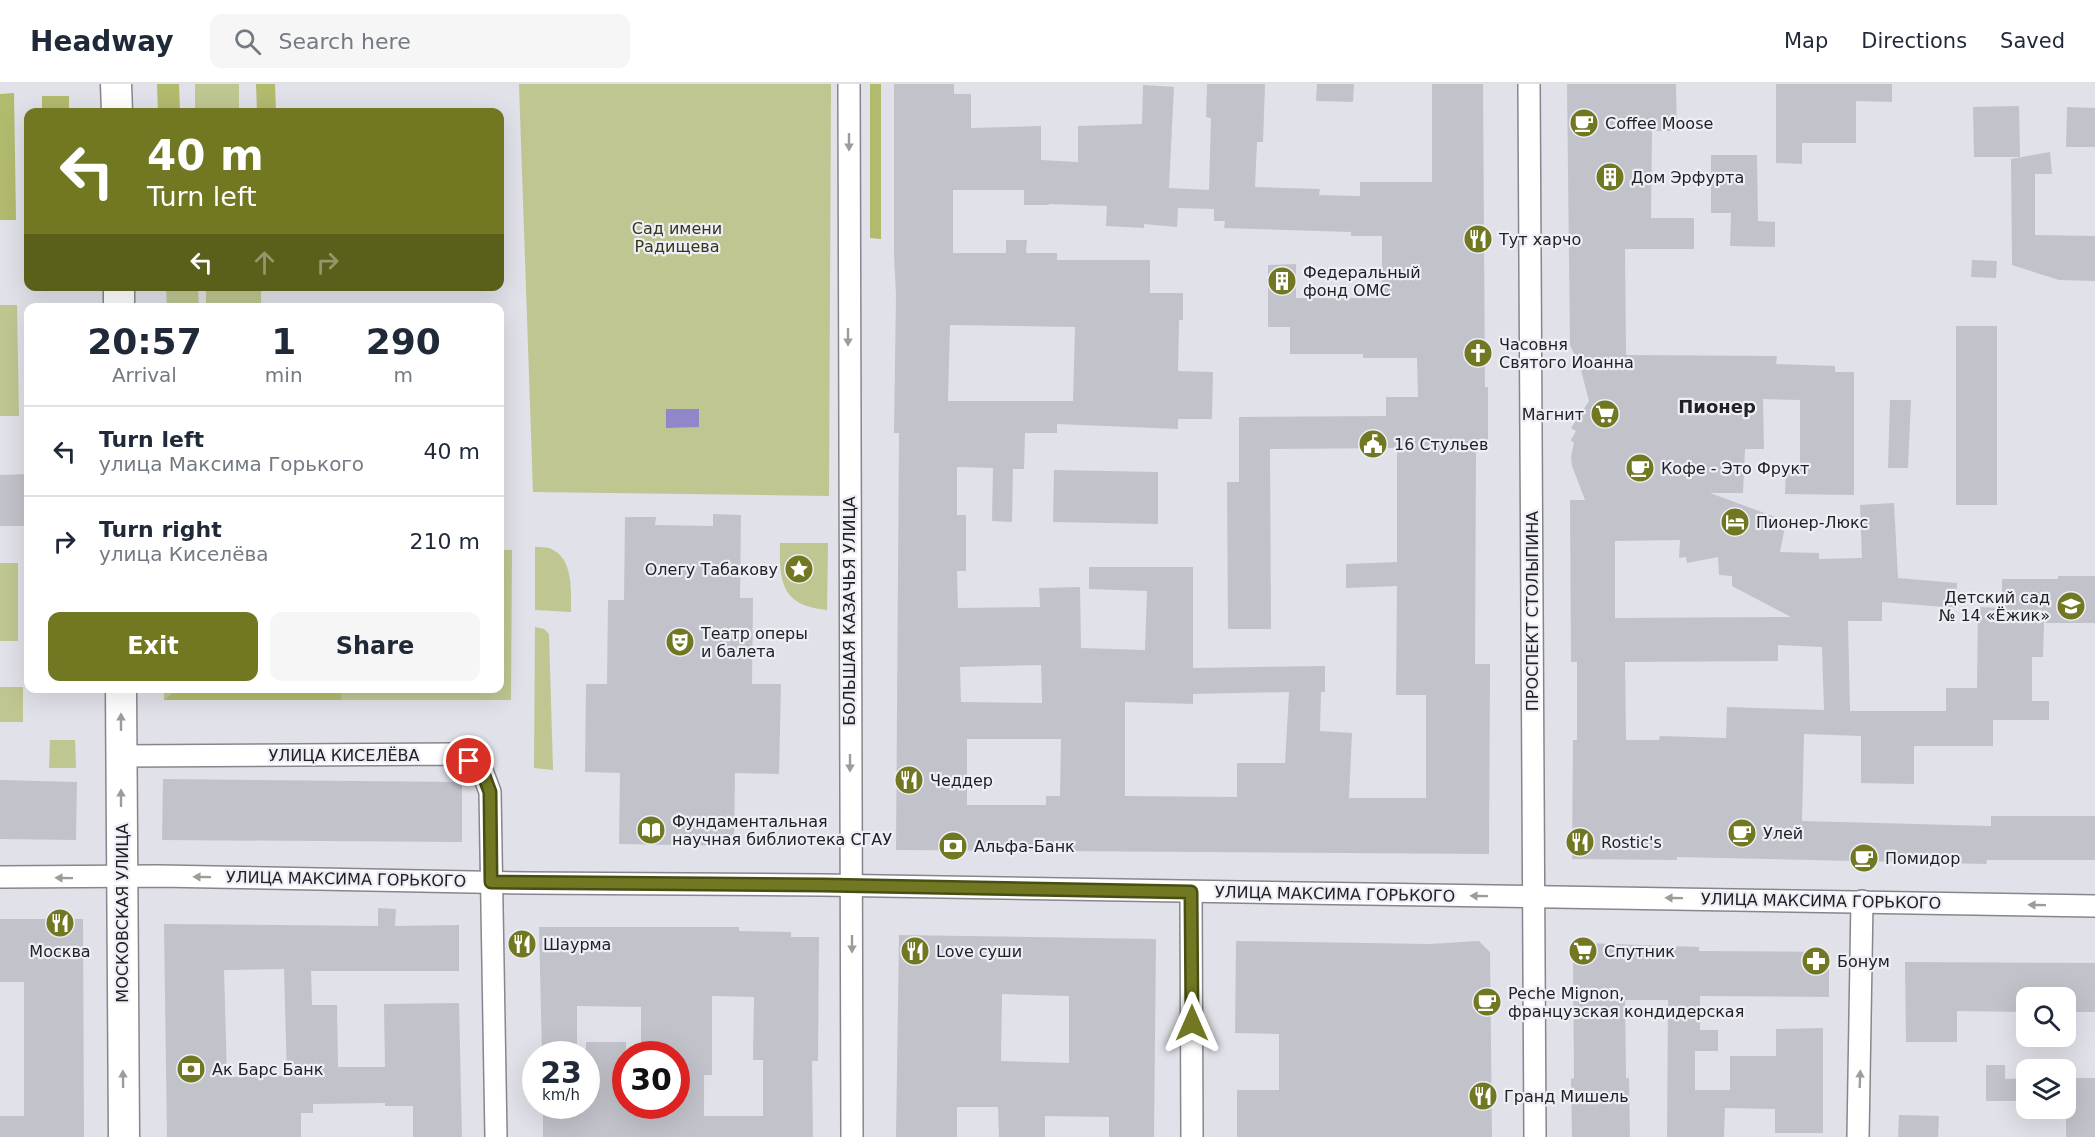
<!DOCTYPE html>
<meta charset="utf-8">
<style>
body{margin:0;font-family:"DejaVu Sans",sans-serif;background:#f6f6f7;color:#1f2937;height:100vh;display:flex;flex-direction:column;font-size:22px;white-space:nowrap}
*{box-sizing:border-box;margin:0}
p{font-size:20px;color:#747a83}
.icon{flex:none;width:33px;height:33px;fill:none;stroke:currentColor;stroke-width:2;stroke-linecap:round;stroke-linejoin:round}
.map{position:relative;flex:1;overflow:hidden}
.details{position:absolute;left:24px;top:219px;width:480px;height:390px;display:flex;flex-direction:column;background:#fff;border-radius:12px;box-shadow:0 6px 24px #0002}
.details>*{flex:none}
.guide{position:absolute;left:24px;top:24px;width:480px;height:183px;border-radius:12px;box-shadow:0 6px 24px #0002;background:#717821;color:#fff;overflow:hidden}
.tools{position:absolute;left:2016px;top:903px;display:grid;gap:12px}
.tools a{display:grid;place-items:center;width:60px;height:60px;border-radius:12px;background:#fff;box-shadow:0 6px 24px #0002;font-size:30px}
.speed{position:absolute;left:522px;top:957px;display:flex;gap:12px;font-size:30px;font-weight:700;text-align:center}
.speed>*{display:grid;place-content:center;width:78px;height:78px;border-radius:50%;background:#fff;box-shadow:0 6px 24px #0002;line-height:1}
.speed small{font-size:15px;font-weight:400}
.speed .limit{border:9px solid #d22;background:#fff;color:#111}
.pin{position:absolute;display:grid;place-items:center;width:51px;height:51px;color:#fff;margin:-26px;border:3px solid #fff;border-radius:50%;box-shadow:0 2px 6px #0007}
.me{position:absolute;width:66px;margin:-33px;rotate:0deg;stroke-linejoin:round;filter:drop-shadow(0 0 4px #0008)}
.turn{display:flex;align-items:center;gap:21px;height:126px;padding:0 24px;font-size:27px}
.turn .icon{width:78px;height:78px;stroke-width:2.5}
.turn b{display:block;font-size:42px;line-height:51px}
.lanes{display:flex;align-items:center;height:57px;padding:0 24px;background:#0003;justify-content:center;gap:30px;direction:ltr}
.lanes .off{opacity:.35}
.eta{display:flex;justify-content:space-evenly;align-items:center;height:102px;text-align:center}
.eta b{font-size:36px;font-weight:800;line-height:42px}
.cta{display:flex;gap:12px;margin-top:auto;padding:12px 24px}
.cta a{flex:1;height:69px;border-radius:12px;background:#717821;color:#fff;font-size:24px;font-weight:800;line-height:69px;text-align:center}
.cta a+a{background:#f6f6f7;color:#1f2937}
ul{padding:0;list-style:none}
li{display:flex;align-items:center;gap:18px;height:90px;padding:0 24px;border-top:2px solid #e0e1e3}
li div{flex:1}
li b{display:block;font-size:22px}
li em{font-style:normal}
header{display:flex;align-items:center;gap:36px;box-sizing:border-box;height:84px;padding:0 30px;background:#fff;border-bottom:2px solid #e0e1e3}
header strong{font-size:28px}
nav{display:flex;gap:33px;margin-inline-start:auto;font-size:21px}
.search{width:420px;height:54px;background:#f6f6f7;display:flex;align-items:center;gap:15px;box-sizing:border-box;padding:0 21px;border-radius:12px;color:#747a83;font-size:22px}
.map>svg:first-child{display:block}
.green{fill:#bfc691}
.forest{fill:#b2ba6e}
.water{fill:#8f87ca}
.building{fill:#c2c2cb;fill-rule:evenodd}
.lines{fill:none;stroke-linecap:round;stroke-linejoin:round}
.street-casing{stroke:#87868e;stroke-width:24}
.secondary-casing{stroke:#87868e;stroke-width:33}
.street{stroke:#fff;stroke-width:21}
.secondary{stroke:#fff;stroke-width:30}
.oneway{fill:#9c9c9d}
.route-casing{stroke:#494e15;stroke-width:15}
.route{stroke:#717821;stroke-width:10}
.labels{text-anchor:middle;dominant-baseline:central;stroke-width:4.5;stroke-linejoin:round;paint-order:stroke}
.poi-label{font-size:16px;fill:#222225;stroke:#eeeef7;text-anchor:start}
.park-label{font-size:16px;fill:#343716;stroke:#eeeef7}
.street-label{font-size:16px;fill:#222225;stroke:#eeeef7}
.neighbourhood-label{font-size:18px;font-weight:bold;fill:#222225;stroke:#eeeef7}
</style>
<header>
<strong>Headway</strong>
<div class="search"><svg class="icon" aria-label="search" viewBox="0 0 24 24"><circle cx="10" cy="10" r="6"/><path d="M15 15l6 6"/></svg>Search here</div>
<nav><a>Map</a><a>Directions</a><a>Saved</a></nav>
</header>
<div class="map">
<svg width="2095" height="1053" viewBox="0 0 2095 1053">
<rect width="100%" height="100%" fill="#e1e1e9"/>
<g class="green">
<rect x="195" y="0" width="44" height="28"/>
<path d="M519 0H831L829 412 533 408Z"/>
<path d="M166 203H198L199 223H167Z"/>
<rect x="206" y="203" width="55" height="20"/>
<path d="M0 221H17L19 332H0Z"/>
<path d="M780 459H828L827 526C782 522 779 499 780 459Z"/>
<path d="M535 463C539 463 545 463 549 464 574 473 571 507 571 528L535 526Z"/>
<path d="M500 466H512L511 616H164V604H500Z"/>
<rect x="0" y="479" width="18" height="78"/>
<path d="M535 543 544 545 549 550 553 686 534 684Z"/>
<rect x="0" y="603" width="23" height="35"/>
<path d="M50 656H75L76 684H49Z"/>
</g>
<g class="forest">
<path d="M157 0H179L180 28H158Z"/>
<path d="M256 0H275L276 28H257Z"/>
<path d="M870 0H881V155L870 154Z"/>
<path d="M14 9 16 136H0V10Z"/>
<rect x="42" y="12" width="27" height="16"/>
<path d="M180 604 342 605 341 616H164Z"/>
</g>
<path class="water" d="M666 325H699V343L666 344Z"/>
<g class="building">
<path d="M894 0H954V10H971V44L1041 42V76L1078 78V42L1142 40 1143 1 1174 3 1169 104 1209 106 1211 34 1206 33 1207 0H1265L1263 58H1257L1255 103 1320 105 1319 111 1360 112V98H1432V0H1483L1485 303H1488V363H1476L1475 580H1490L1489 770 896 766 899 349H894L896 211 894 169ZM953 106H1024V121H1049V120L1107 122 1106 142 1144 144V140L1177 143 1178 124 1214 125V137H1225L1224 144 1351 148V152H1382V214H1296V180L1268 181V243H1290V270H1363V274H1417L1418 313H1386V332L1239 333V398H1227L1228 545H1271L1270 365 1397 364V478L1346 480V504L1397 502 1396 611H1426V714H1349L1352 649 1320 647 1321 608H1325V582L1193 584V483H1089V505L1147 507 1145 566 1081 564 1080 503 1039 504 1040 523 958 524 957 487H966V431H957V383L993 384 992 437 1012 438 1013 385H1024L1025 349H1057V340L1178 345V335H1212L1213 288 1178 287 1179 236H1183V209H1150V176H1057V169H1026L1027 156H1006V169H953ZM950 241 1075 243 1073 317H948ZM1041 581 1042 619 961 618 960 583ZM1289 608 1285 679H1237V713L1125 712V618L1193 620V610ZM967 655H1061L1060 712H1046V721H967Z"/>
<path d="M1317 0H1354L1353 18 1316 17Z"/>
<path d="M1567 0H1676L1677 47H1652L1651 134H1694V165H1625L1626 271 1777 272 1776 280 1835 282V288H1854V411L1785 410 1786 382H1800V316L1763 315 1764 365H1745L1743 409H1710L1786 437 1780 468 1819 469V475L1862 474 1860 421 1894 419 1898 494 1957 499 1956 524 1882 518V537H1848L1850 627H1946V604H1977L1978 523 2002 524V495H2058V492H2095V539H2044L2043 573H2032V617H2049V636H1993V662H1914V700L1861 699V652L1804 650 1802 737 1991 742V732H2095V776H1987L1986 780 1677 773V776L1572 775 1573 656H1577V578H1571L1570 416H1585L1572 382 1571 373 1574 359 1571 356 1576 347 1571 344 1589 317 1581 286 1570 261ZM1680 456 1679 474 1686 473 1687 479 1718 473 1719 491 1732 492V502L1791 533 1615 534V457ZM1778 561 1822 563 1824 626 1727 623 1726 654 1660 652 1659 656H1626L1625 578 1778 577Z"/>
<path d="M1776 0H1892V18L1856 17V59H1802V80L1776 79Z"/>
<path d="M2019 22 2020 73H1974L1973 23Z"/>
<path d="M2067 23 2095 24V63H2066Z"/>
<path d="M2050 68 2052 90H2035V151L2095 152V197L2059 196 2012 181 2011 75Z"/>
<path d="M1711 71H1757L1758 137 1775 138V163L1730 162 1731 129H1711Z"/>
<path d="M1972 176 1997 177 1996 194 1971 193Z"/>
<rect x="1956" y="242" width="41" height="179"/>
<path d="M1890 316H1911L1908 384H1888Z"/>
<path d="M1054 386 1158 388V440L1053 438Z"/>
<path d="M28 390V442H0V391Z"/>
<path d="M713 430 741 431 740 514H753L752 600H781L779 690 735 689 734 762 619 760 620 689 585 688 586 600H607L608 516H624L625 433H656L655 441 713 442Z"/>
<path d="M163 695 462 698V758L162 756Z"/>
<path d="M0 696 77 698 76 756 0 755Z"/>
<path d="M378 824 396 825 395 842 459 841V887H311L312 921H337L338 983H385L384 920 459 919 462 1053H413V1022H385V1019L313 1020V1029H301V1053H167L164 840 378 842ZM284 885 287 992 227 993 224 886Z"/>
<path d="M0 835H83L84 1053H0V1032H24V898H0Z"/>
<path d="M539 843H739V847L791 848V853H819L818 977H812L813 1053H543V1022H586V958H626V1022H676V970H641V923L577 922V970H542ZM712 912 754 913 753 976H763V1032H704V991H712Z"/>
<path d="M899 851 1156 855 1154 1053H1109V1033L1045 1032V1053H999L998 1023H957V1053H896ZM1002 910 1069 912V979L1001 977Z"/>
<path d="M1236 857 1430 860 1479 857 1490 868 1492 1053H1237V1006H1279V950L1235 949Z"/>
<path d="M1586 859 1699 863V867L1829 868V913L1700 912V946H1718V967H1695V1006H1730V972H1776V945L1823 944V1049H1775V1025L1725 1024 1724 1053H1667L1668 916H1625L1626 994H1629L1630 1053H1572L1571 995 1574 994 1573 866 1578 861Z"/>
<path d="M1905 878 2095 879V928H2066V914H2026V928L1957 927V958H1906Z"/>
<path d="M1986 981H2005V995L2026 994V1017H1986Z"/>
<rect x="2066" y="994" width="29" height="59"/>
<path d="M1899 1031 1939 1032 1938 1053H1898Z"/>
</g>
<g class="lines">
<g class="street-casing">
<g id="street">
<path d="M849 0 852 1053"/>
<path d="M1529 0 1535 1053"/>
<path d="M121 672 457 670 481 684 490 708 496 1053"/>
<path d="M0 793 158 792 527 799 822 801 2095 822"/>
<path d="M1191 808 1192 1053"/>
<path d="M1858 1053 1862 817"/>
</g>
</g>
<g class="secondary-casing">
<g id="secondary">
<path d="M116 0 117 28"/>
<path d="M119 202V224"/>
<path d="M121 604 124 1053"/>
</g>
</g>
<use href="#street" class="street"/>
<use href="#secondary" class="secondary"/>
</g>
<defs><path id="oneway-solid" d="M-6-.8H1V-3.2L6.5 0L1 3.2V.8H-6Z" transform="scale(1.5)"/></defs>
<g class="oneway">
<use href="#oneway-solid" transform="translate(849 58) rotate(90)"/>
<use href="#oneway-solid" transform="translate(848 253) rotate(90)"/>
<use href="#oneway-solid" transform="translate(121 638) rotate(-90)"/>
<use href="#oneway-solid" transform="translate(850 679) rotate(90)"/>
<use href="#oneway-solid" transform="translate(121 714) rotate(-90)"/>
<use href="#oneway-solid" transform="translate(202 793) rotate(-179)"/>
<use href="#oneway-solid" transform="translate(64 794) rotate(-179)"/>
<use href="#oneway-solid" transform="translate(1479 812) rotate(-179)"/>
<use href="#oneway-solid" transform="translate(1674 814) rotate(-179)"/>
<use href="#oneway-solid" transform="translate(2037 821) rotate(-179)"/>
<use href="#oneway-solid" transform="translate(852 860) rotate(90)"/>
<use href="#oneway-solid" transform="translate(123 995) rotate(-91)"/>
<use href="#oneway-solid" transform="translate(1860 995) rotate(-88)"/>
</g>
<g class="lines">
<g class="route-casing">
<path id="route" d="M469 677 481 684 490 708 491 798 822 801 1191 808 1192 939"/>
</g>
<use href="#route" class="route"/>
</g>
<defs>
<g id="cafe-disc" transform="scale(1.5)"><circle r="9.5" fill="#717821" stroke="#eeeef7"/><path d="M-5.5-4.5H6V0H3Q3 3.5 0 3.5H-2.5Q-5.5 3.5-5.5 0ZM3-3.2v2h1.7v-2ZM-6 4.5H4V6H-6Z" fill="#fff"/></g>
<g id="building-disc" transform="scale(1.5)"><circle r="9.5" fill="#717821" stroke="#eeeef7"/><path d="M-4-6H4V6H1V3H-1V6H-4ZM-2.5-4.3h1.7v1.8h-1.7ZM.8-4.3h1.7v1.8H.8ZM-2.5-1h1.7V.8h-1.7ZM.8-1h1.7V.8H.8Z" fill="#fff"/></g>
<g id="restaurant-disc" transform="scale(1.5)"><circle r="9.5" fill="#717821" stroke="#eeeef7"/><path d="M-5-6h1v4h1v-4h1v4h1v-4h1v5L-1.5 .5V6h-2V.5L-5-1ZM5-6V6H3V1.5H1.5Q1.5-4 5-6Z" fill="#fff"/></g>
<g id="church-disc" transform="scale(1.5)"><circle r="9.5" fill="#717821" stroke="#eeeef7"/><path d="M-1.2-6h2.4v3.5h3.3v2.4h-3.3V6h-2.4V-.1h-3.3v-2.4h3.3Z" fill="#fff"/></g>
<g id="supermarket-disc" transform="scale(1.5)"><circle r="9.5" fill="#717821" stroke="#eeeef7"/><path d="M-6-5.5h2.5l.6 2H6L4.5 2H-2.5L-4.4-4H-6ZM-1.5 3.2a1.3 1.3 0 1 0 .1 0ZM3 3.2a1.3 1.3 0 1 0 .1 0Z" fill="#fff"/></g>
<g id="civic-disc" transform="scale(1.5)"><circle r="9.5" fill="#717821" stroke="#eeeef7"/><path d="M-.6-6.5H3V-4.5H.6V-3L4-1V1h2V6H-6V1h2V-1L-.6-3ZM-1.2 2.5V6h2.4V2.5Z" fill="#fff"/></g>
<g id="hotel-disc" transform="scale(1.5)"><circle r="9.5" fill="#717821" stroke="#eeeef7"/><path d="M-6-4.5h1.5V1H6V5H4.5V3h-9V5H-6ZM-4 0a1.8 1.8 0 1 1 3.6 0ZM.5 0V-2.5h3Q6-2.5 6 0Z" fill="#fff"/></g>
<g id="sight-disc" transform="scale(1.5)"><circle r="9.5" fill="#717821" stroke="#eeeef7"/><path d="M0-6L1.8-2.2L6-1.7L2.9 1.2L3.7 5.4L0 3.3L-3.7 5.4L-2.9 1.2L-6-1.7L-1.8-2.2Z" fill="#fff"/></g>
<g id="school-disc" transform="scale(1.5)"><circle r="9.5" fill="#717821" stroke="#eeeef7"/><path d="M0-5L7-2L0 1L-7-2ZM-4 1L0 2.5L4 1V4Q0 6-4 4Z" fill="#fff"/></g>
<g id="theatre-disc" transform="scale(1.5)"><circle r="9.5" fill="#717821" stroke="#eeeef7"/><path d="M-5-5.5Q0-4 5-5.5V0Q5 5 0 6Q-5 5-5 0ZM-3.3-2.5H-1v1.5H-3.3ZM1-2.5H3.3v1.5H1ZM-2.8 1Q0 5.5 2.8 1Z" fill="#fff"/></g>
<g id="library-disc" transform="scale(1.5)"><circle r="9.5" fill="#717821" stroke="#eeeef7"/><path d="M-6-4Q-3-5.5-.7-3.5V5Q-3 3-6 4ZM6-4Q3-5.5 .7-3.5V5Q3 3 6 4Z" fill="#fff"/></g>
<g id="bank-disc" transform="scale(1.5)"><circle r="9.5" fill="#717821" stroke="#eeeef7"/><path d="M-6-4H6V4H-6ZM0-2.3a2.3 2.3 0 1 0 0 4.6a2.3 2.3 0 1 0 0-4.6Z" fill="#fff"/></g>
<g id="pharmacy-disc" transform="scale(1.5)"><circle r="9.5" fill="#717821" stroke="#eeeef7"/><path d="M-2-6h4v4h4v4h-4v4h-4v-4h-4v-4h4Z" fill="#fff"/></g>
</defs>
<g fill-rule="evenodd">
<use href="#cafe-disc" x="1584" y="39"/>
<use href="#building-disc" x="1610" y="93"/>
<use href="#restaurant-disc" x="1478" y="155"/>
<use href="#building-disc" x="1282" y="197"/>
<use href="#church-disc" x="1478" y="269"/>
<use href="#supermarket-disc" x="1605" y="330"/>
<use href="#civic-disc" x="1373" y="360"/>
<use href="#cafe-disc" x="1640" y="384"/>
<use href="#hotel-disc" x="1735" y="438"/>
<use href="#sight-disc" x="799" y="485"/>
<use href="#school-disc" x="2071" y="522"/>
<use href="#theatre-disc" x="680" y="558"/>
<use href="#restaurant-disc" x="909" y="696"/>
<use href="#library-disc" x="651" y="746"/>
<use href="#cafe-disc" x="1742" y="749"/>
<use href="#restaurant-disc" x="1580" y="758"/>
<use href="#bank-disc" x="953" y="762"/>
<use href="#cafe-disc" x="1864" y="774"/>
<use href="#restaurant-disc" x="60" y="839"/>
<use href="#restaurant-disc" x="522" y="860"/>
<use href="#restaurant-disc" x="915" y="867"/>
<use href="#supermarket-disc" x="1583" y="867"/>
<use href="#pharmacy-disc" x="1816" y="877"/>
<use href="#cafe-disc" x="1487" y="918"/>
<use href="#bank-disc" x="191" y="985"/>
<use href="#restaurant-disc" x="1483" y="1012"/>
</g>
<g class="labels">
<g class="poi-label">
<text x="1605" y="39">Coffee Moose</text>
<text x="1631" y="93">Дом Эрфурта</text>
<text x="1499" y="155">Тут харчо</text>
<text x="1303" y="188">Федеральный<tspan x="1303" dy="18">фонд ОМС</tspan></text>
<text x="1499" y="260">Часовня<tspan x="1499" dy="18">Святого Иоанна</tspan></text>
<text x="1584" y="330" text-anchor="end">Магнит</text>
<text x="1394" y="360">16 Стульев</text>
<text x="1661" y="384">Кофе - Это Фрукт</text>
<text x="1756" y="438">Пионер-Люкс</text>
<text x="778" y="485" text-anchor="end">Олегу Табакову</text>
<text x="2050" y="513" text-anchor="end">Детский сад<tspan x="2050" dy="18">№ 14 «Ёжик»</tspan></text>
<text x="701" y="549">Театр оперы<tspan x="701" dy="18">и балета</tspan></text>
<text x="930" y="696">Чеддер</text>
<text x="672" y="737">Фундаментальная<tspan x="672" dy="18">научная библиотека СГАУ</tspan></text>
<text x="1763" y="749">Улей</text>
<text x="1601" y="758">Rostic's</text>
<text x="974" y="762">Альфа-Банк</text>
<text x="1885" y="774">Помидор</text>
<text x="543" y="860">Шаурма</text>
<text x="60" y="867" text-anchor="middle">Москва</text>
<text x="936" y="867">Love суши</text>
<text x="1604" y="867">Спутник</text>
<text x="1837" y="877">Бонум</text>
<text x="1508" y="909">Peche Mignon,<tspan x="1508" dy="18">французская кондидерская</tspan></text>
<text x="212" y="985">Ак Барс Банк</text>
<text x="1504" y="1012">Гранд Мишель</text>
</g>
<g class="park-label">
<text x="677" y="144">Сад имени<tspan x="677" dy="18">Радищева</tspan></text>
</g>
<g class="street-label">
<text transform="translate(849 527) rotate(-90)">БОЛЬШАЯ КАЗАЧЬЯ УЛИЦА</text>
<text transform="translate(1532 527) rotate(-90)">ПРОСПЕКТ СТОЛЫПИНА</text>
<text x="344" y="671">УЛИЦА КИСЕЛЁВА</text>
<text transform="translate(346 795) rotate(1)">УЛИЦА МАКСИМА ГОРЬКОГО</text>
<text transform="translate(1335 810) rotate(1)">УЛИЦА МАКСИМА ГОРЬКОГО</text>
<text transform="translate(1821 817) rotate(1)">УЛИЦА МАКСИМА ГОРЬКОГО</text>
<text transform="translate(122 829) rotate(-90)">МОСКОВСКАЯ УЛИЦА</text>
</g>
<g class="neighbourhood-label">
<text x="1717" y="322">Пионер</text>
</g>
</g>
</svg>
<div class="tools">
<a><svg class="icon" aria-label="search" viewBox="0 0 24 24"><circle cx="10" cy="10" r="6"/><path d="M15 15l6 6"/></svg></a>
<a><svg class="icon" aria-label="layers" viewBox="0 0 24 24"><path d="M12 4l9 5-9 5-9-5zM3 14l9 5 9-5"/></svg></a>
</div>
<div class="speed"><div>23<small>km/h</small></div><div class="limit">30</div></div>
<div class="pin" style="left:469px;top:677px;background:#d93025"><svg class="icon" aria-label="arrive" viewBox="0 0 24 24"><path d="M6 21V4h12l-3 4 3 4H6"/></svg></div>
<svg class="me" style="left:1192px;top:939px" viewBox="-20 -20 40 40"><path d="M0-17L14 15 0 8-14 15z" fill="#717821" stroke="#fff" stroke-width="4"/></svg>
<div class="guide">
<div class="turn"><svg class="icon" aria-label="left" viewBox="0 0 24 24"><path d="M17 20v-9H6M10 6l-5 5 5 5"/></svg><div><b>40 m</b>Turn left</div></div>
<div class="lanes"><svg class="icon" aria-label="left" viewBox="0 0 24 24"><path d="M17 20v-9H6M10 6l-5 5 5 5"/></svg><svg class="icon off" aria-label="ahead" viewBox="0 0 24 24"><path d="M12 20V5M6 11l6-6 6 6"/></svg><svg class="icon off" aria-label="right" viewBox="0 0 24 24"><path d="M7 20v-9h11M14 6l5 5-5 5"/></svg></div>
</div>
<section class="details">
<div class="eta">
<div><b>20:57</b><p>Arrival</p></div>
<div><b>1</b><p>min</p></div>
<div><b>290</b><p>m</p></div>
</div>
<ul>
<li><svg class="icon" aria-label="left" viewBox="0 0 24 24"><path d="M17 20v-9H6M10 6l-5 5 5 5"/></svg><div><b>Turn left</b><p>улица Максима Горького</p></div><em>40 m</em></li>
<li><svg class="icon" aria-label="right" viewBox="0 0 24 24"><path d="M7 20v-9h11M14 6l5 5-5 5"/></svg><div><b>Turn right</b><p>улица Киселёва</p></div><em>210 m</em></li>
</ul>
<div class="cta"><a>Exit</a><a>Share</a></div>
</section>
</div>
